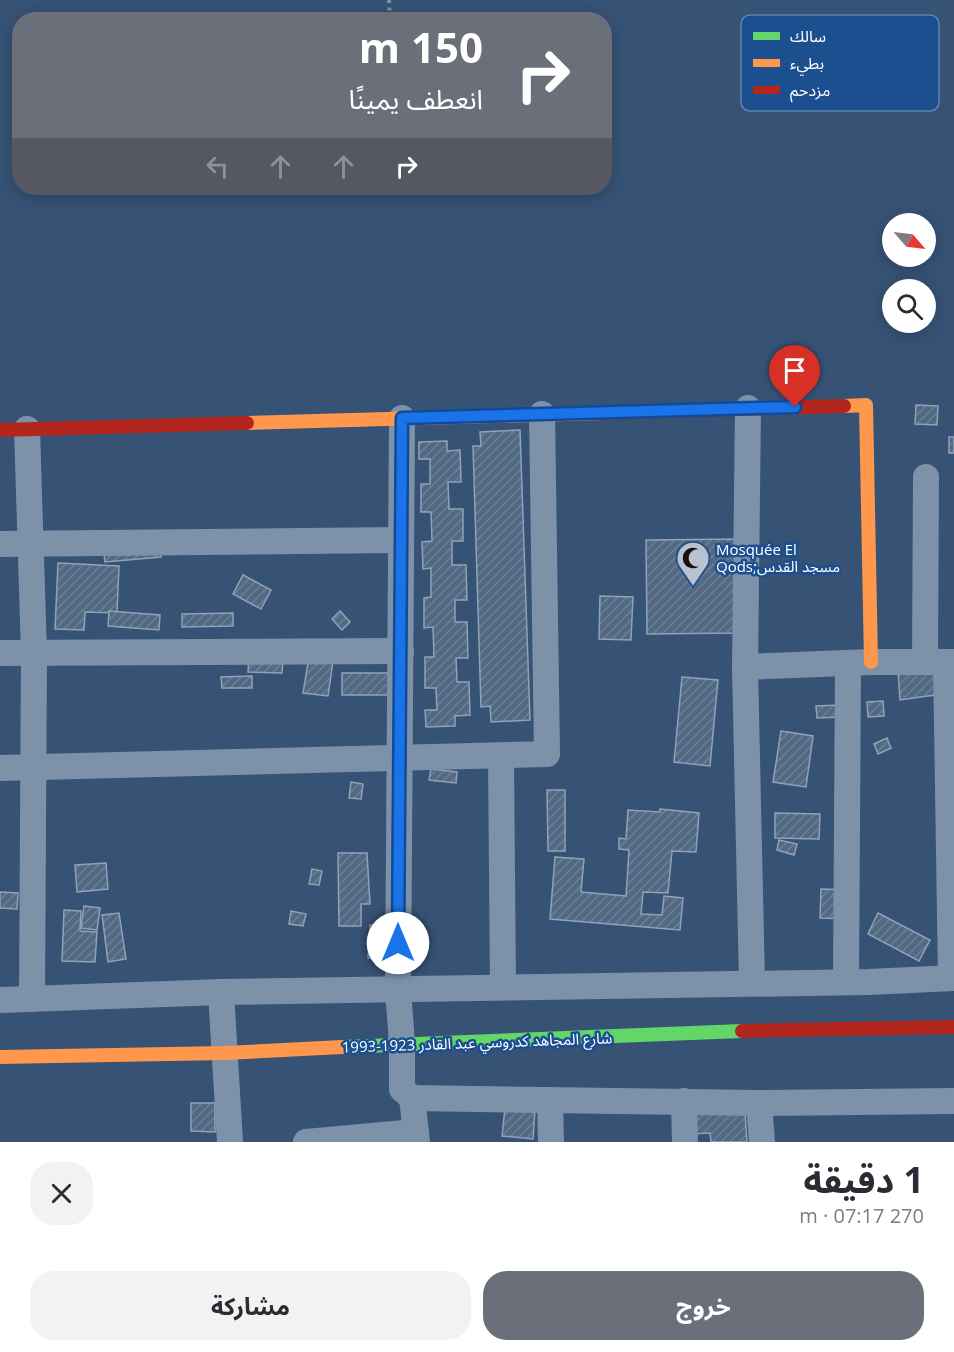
<!DOCTYPE html>
<html lang="ar">
<meta charset="utf-8">
<style>
body{margin:0;font-family:"Open Sans","Noto Sans Arabic",sans-serif;background:#f2f2f3;color:#2b2b33;direction:rtl;height:100vh;display:flex;flex-direction:column;font-size:22px;white-space:nowrap}
*{box-sizing:border-box;margin:0}
p{font-size:20px;color:#7c7c81}
.icon{flex:none;width:33px;height:33px;fill:none;stroke:currentColor;stroke-width:2;stroke-linecap:round;stroke-linejoin:round}
.map{position:relative;height:1142px;overflow:hidden;direction:ltr}
.panel{display:flex;flex-direction:column;background:#fff;flex:1}
.panel>*{flex:none}
.top-card{position:absolute;left:12px;top:12px;width:600px;height:183px;border-radius:24px;box-shadow:0 3px 15px #0003;direction:rtl;background:#6b6f79;color:#fff;overflow:hidden}
.needle{width:39px;rotate:118deg}
.tools{position:absolute;left:882px;top:213px;display:grid;gap:12px}
.tools a{display:grid;place-items:center;width:54px;height:54px;border-radius:50%;background:#fff;box-shadow:0 3px 15px #0003;font-size:30px}
.pin{position:absolute;display:grid;place-items:center;width:51px;height:51px;color:#fff;margin:-62px -26px;border-radius:50% 50% 50% 0;rotate:-45deg;box-shadow:0 0 6px #0007}
.pin .icon{rotate:45deg}
.me{position:absolute;width:66px;margin:-33px;rotate:0deg;stroke-linejoin:round;filter:drop-shadow(0 0 4px #0008)}
.turn{display:flex;align-items:center;gap:21px;height:126px;padding:0 30px;font-size:27px}
.turn .icon{width:78px;height:78px;stroke-width:2.5}
.turn b{display:block;font-size:42px;line-height:51px}
.lanes{display:flex;align-items:center;height:57px;padding:0 30px;background:#0003;justify-content:center;gap:30px;direction:ltr}
.lanes .off{opacity:.35}
.round{display:grid;place-items:center;flex:none;width:63px;height:63px;border-radius:24px;background:#f2f2f3}
.overview{display:flex;align-items:center;justify-content:space-between;height:102px;padding:0 30px}
h1{font-size:36px;font-weight:700;line-height:45px}
.cta{display:flex;gap:12px;margin-top:auto;padding:12px 30px}
.cta a{flex:1;height:69px;border-radius:24px;background:#6b6f79;color:#fff;font-size:24px;font-weight:700;line-height:69px;text-align:center}
.cta a+a{background:#f2f2f3;color:#2b2b33}
.map>svg:first-child{display:block}
.building{fill:url(#building-hatch);stroke:#92a2b6;stroke-width:1.5}
.lines{fill:none;stroke-linecap:round;stroke-linejoin:round}
.path{stroke:#7d92a8;stroke-width:4;stroke-dasharray:3 4.5;stroke-linecap:butt}
.street{stroke:#7d92a8;stroke-width:26}
.fast{stroke:#63d668;stroke-width:14}
.slow{stroke:#ff974d;stroke-width:14}
.jam{stroke:#b3261e;stroke-width:14}
.route-casing{stroke:#114b97;stroke-width:15}
.route{stroke:#1a73e8;stroke-width:10}
.labels{text-anchor:middle;dominant-baseline:central;stroke-width:5;stroke-linejoin:round;paint-order:stroke}
.poi-label{font-size:15px;fill:#fff;stroke:#1b4f8f;text-anchor:start}
.street-label{font-size:15px;fill:#fff;stroke:#1b4f8f}
.key{fill:#1b4f8f;stroke:#5f84b1;stroke-width:1.5}
.key-label{font-size:16px;fill:#fff}
</style>
<div class="map">
<svg width="954" height="1142" viewBox="0 0 954 1142">
<defs>
<pattern id="building-hatch" width="6" height="6" patternUnits="userSpaceOnUse" patternTransform="scale(1.5)"><rect width="6" height="6" fill="#526984"/><path d="M-1 1l2-2M0 6l6-6M5 7l2-2" fill="none" stroke="#6c8096"/></pattern>
</defs>
<rect width="100%" height="100%" fill="#365274"/>
<g class="building">
<path d="M916 405 938 406 937 425 915 424Z"/>
<path d="M520 430 530 720 491 722 490 706 481 707 473 446H481L480 432Z"/>
<rect x="949" y="437" width="5" height="16"/>
<path d="M447 441V451L460 450 461 482H448L449 509H463V541H452V565H466L467 600H455V622H467L468 658H456L457 682H469L470 715 455 716V726L426 727 425 710H437L436 688H425V657H434L433 627 424 628V598L431 597V568L423 569 422 542 432 541 431 512H421V484H430V459H419V442Z"/>
<path d="M739 539V633L647 634 646 540Z"/>
<path d="M160 543 161 557 105 562 103 548Z"/>
<path d="M58 563 119 566 117 613 85 612 84 630 55 629Z"/>
<path d="M243 575 271 590 261 609 233 594Z"/>
<path d="M600 596 633 597 631 640 599 639Z"/>
<path d="M109 611 160 615 159 630 108 626Z"/>
<path d="M340 611 350 622 342 630 332 619Z"/>
<path d="M233 613V626L182 627V614Z"/>
<path d="M249 657 283 659 282 673 248 672Z"/>
<path d="M309 657 333 661 328 696 303 693Z"/>
<path d="M934 668 935 695 900 700 898 670Z"/>
<rect x="342" y="673" width="69" height="22"/>
<path d="M252 676V688H222L221 677Z"/>
<path d="M682 677 718 680 710 766 674 762Z"/>
<path d="M883 701 884 716 868 717 867 702Z"/>
<path d="M840 705V717L817 718 816 706Z"/>
<path d="M781 731 813 736 806 787 773 782Z"/>
<path d="M887 738 891 748 878 754 874 744Z"/>
<path d="M431 769 457 772 456 783 429 780Z"/>
<path d="M351 782 363 784 361 799 349 798Z"/>
<path d="M547 790H565V851H548Z"/>
<path d="M660 809 699 813 696 852 672 851 668 893 643 892 641 914 662 915 664 896 683 898 680 930 550 919 555 857 584 859 581 892 626 896 629 850 619 849V838L626 839 628 810 660 812Z"/>
<path d="M775 813 820 814 819 839 775 838Z"/>
<path d="M779 840 797 844 794 855 777 850Z"/>
<path d="M338 853H367L370 904H361V926H339Z"/>
<path d="M106 863 108 889 77 892 75 865Z"/>
<path d="M312 869 322 871 319 885 309 884Z"/>
<path d="M821 889 853 890 852 919 820 918Z"/>
<path d="M0 892 18 893 17 909 0 908Z"/>
<path d="M84 906 100 908 97 930 81 928Z"/>
<path d="M64 910 81 911 80 931 97 932 95 962 62 961Z"/>
<path d="M291 911 306 914 303 926 289 924Z"/>
<path d="M119 913 126 959 108 962 102 915Z"/>
<path d="M878 913 930 940 919 961 868 934Z"/>
<path d="M370 925 402 927 400 960 368 958Z"/>
<path d="M690 1097H744L747 1142H711L710 1133 692 1134Z"/>
<path d="M191 1103H215V1132L191 1131Z"/>
<path d="M505 1108 535 1110 533 1139 502 1136Z"/>
</g>
<g class="lines">
<path class="path" d="M389 0 390 20"/>
<g class="street">
<path d="M748 408 745 667 752 983"/>
<path d="M402 418 398 989 402 1044V1089L412 1098 417 1142"/>
<path d="M27 429 34 653 32 999"/>
<path d="M0 544 401 540"/>
<path d="M0 653 401 651"/>
<path d="M925 662 926 477"/>
<path d="M946 662 951 978"/>
<path d="M745 667 871 662H954"/>
<path d="M501 756 503 987"/>
<path d="M0 768 547 754 542 414"/>
<path d="M846 982 848 663"/>
<path d="M221 992 230 1142"/>
<path d="M0 1000 221 992 868 982 954 978"/>
<path d="M412 1098 759 1103 954 1101"/>
<path d="M550 1100 551 1142"/>
<path d="M684 1101 685 1142"/>
<path d="M759 1103 762 1142"/>
<path d="M306 1142 416 1132"/>
</g>
<path class="fast" d="M342 1047 742 1031"/>
<g class="slow">
<path d="M844 406 866 405 871 662"/>
<path d="M247 423 602 413"/>
<path d="M0 1057 225 1053 342 1047"/>
</g>
<g class="jam">
<path d="M602 413 844 406"/>
<path d="M0 430 247 423"/>
<path d="M742 1031 954 1027"/>
</g>
</g>
<g class="lines">
<g class="route-casing">
<path id="route" d="M398 943 402 418 795 407"/>
</g>
<use href="#route" class="route"/>
</g>
<defs>
<g id="mosque-pin" transform="scale(1.725)"><path d="M0 17L-7.5 6A9.5 9.5 0 1 1 7.5 6Z" fill="#b9c2ce" stroke="#1b4f8f"/><path d="M3.5-4.9A6 6 0 1 0 3.5 4.9A5 5 0 1 1 3.5-4.9Z" fill="#111"/></g>
</defs>
<g fill-rule="evenodd">
<use href="#mosque-pin" x="693" y="558"/>
</g>
<g class="labels">
<g class="poi-label">
<text x="716" y="549">Mosquée El<tspan x="716" dy="17">Qods;مسجد القدس</tspan></text>
</g>
<g class="street-label">
<text transform="translate(477 1042) rotate(-2)">شارع المجاهد كدروسي عبد القادر 1923-1993</text>
</g>
</g>
<rect x="741" y="15" width="198" height="96" rx="9" class="key"/>
<rect x="753" y="32" width="27" height="8" fill="#63d668"/>
<rect x="753" y="59" width="27" height="8" fill="#ff974d"/>
<rect x="753" y="86" width="27" height="8" fill="#b3261e"/>
<g class="key-label">
<text x="790" y="42">سالك</text>
<text x="790" y="69">بطيء</text>
<text x="790" y="96">مزدحم</text>
</g>
</svg>
<div class="tools">
<a><svg class="needle" viewBox="-14 -14 28 28"><path d="M0-13l5 13h-10z" fill="#e53935"/><path d="M0 13l5-13h-10z" fill="#7c7c81"/></svg></a>
<a><svg class="icon" aria-label="search" viewBox="0 0 24 24"><circle cx="10" cy="10" r="6"/><path d="M15 15l6 6"/></svg></a>
</div>
<div class="pin" style="left:795px;top:407px;background:#d93025"><svg class="icon" aria-label="arrive" viewBox="0 0 24 24"><path d="M6 21V4h12l-3 4 3 4H6"/></svg></div>
<svg class="me" style="left:398px;top:943px" viewBox="-20 -20 40 40"><circle r="19" fill="#fff"/><path d="M0-13L10 11 0 6-10 11z" fill="#1a73e8"/></svg>
<div class="top-card">
<div class="turn"><svg class="icon" aria-label="right" viewBox="0 0 24 24"><path d="M7 20v-9h11M14 6l5 5-5 5"/></svg><div><b>150 m</b>انعطف يمينًا</div></div>
<div class="lanes"><svg class="icon off" aria-label="left" viewBox="0 0 24 24"><path d="M17 20v-9H6M10 6l-5 5 5 5"/></svg><svg class="icon off" aria-label="ahead" viewBox="0 0 24 24"><path d="M12 20V5M6 11l6-6 6 6"/></svg><svg class="icon off" aria-label="ahead" viewBox="0 0 24 24"><path d="M12 20V5M6 11l6-6 6 6"/></svg><svg class="icon" aria-label="right" viewBox="0 0 24 24"><path d="M7 20v-9h11M14 6l5 5-5 5"/></svg></div>
</div>
</div>
<section class="panel">
<div class="overview"><div><h1>1 دقيقة</h1><p>270 m · 07:17</p></div><a class="round"><svg class="icon" aria-label="close" viewBox="0 0 24 24"><path d="M6 6l12 12M18 6L6 18"/></svg></a></div>
<div class="cta"><a>خروج</a><a>مشاركة</a></div>
</section>
